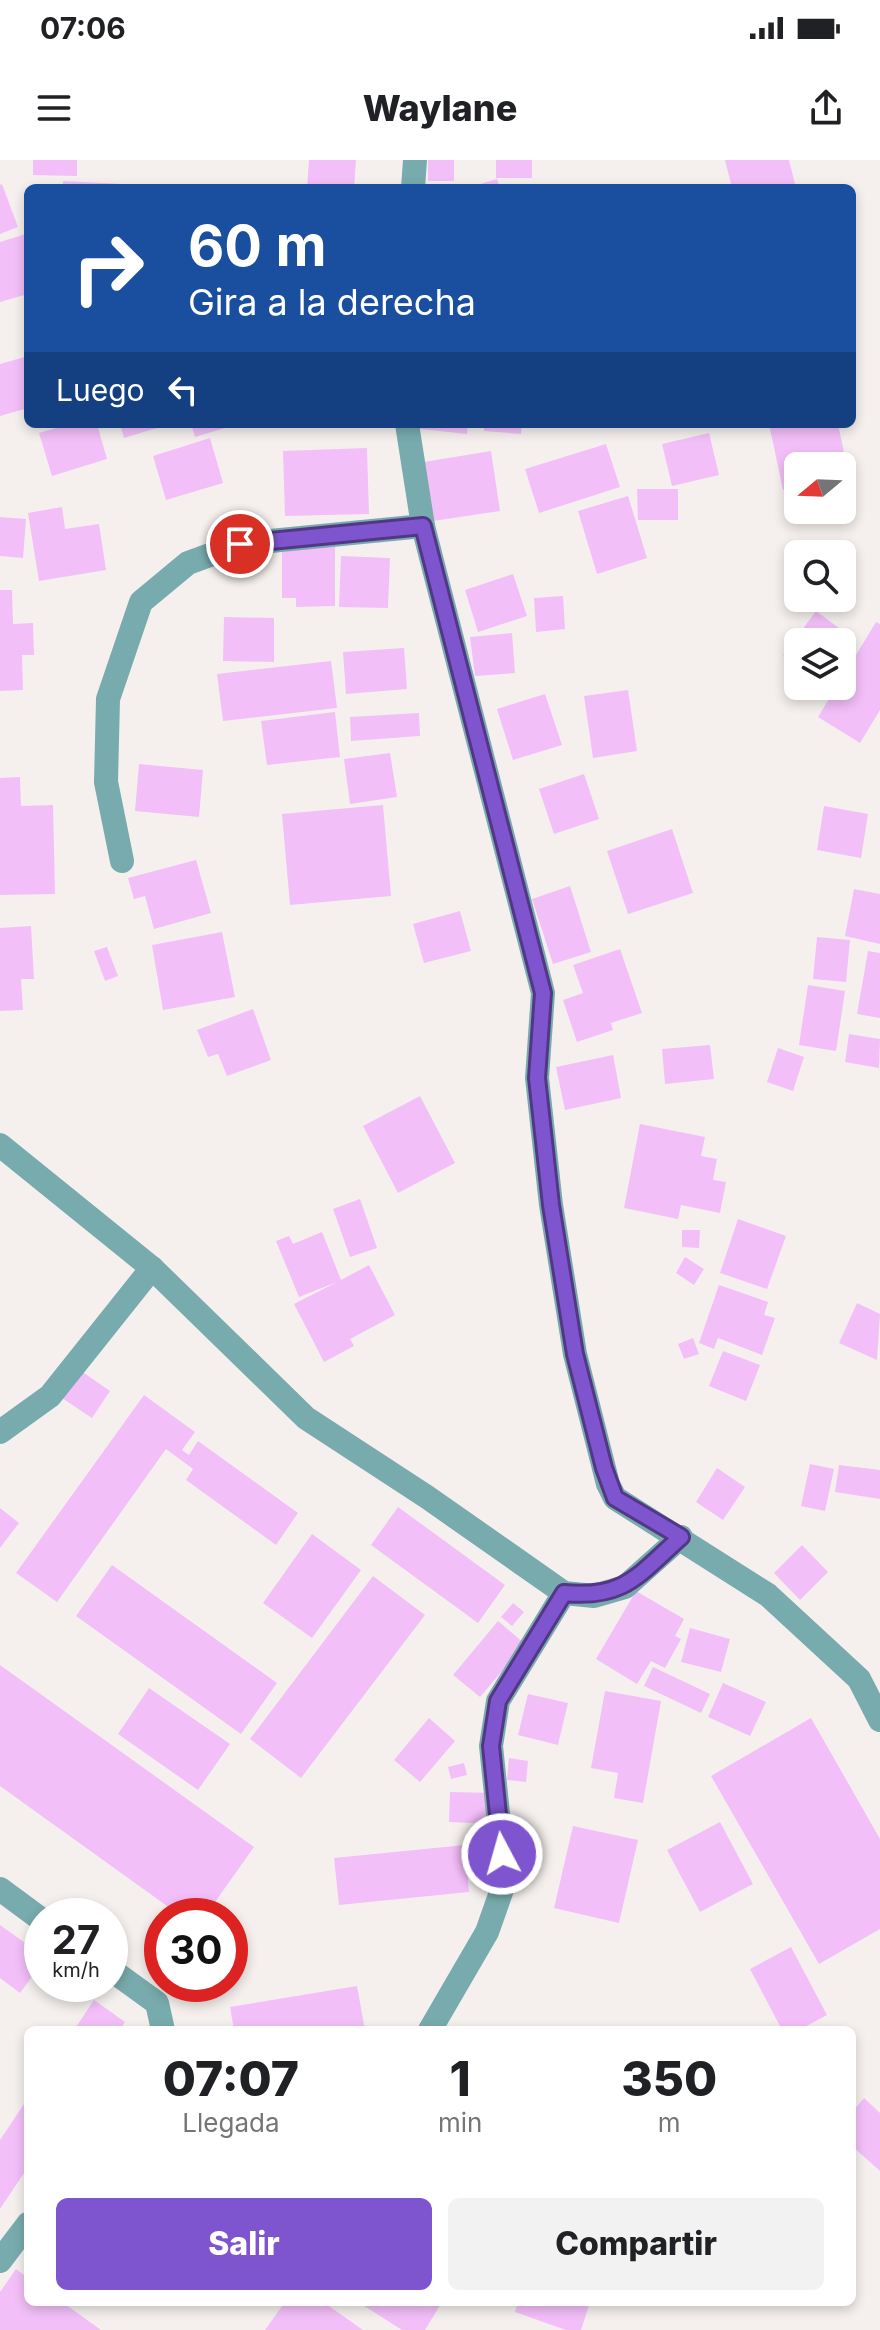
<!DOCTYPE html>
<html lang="es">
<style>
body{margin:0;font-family:Inter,sans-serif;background:#f2f2f2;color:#202124;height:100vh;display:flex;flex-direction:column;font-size:30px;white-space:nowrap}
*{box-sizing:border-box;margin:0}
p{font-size:26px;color:#757577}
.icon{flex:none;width:44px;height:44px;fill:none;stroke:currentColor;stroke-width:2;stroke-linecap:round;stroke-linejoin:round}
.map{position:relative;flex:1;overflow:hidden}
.sheet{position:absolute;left:24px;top:1866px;width:832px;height:280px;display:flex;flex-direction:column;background:#fff;border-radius:12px;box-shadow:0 4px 12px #0003}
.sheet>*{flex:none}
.banner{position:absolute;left:24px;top:24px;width:832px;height:244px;border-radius:12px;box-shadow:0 4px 12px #0003;background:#1a4fa0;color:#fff;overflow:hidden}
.needle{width:52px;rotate:251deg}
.fabs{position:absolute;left:784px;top:292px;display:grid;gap:16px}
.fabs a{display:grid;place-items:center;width:72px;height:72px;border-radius:12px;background:#fff;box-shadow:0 4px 12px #0003;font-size:40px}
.speed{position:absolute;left:24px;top:1738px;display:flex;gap:16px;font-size:40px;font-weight:700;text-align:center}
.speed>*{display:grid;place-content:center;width:104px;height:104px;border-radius:50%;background:#fff;box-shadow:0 4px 12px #0003;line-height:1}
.speed small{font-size:20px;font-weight:400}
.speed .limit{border:12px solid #d22;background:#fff;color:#111}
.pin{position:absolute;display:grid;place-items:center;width:68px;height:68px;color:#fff;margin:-34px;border:4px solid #fff;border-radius:50%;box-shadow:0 2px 8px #0007}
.me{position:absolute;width:88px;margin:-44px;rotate:354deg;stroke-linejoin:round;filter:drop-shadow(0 0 6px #0008)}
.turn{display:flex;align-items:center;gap:28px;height:168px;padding:0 32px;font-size:36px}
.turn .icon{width:104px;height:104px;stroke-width:2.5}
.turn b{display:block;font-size:56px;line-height:68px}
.then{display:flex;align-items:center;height:76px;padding:0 32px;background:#0003;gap:16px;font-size:30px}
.eta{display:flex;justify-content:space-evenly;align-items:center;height:136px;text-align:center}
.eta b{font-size:48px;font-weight:800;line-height:56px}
.primary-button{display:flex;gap:16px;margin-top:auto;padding:16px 32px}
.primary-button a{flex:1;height:92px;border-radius:12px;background:#7f55cf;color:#fff;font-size:32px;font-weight:800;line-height:92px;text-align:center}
.primary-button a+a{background:#f2f2f2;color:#202124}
.status{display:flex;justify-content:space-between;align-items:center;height:56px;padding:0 40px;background:#fff;direction:ltr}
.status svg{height:22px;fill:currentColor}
header{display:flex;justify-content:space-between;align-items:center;height:104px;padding:0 32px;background:#fff;font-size:36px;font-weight:800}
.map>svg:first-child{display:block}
.building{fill:#f3bff9}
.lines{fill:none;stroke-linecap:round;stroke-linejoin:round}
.minor{stroke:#78abad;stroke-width:24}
.route-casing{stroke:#533787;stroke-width:20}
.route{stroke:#7f55cf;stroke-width:14}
</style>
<div class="status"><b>07:06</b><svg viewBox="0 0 49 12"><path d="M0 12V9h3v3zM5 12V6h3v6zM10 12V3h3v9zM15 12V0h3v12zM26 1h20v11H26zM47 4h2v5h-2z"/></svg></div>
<header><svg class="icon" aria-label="menu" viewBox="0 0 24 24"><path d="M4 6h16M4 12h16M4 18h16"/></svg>Waylane<svg class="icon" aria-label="share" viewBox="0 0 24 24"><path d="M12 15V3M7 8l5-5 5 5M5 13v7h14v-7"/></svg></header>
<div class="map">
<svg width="880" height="2170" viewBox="0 0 880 2170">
<rect width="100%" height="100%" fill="#f5f0ee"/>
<g class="building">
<path d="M33 0H77V16L33 15Z"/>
<path d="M309 0H356L354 28H307Z"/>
<rect x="428" y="0" width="26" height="21"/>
<rect x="496" y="0" width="36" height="18"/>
<path d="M725 0H789L796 28H732Z"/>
<path d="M497 19 500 28H470V27Z"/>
<path d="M63 21 142 25V28H63Z"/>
<path d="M2 24 18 67 0 74V25Z"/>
<path d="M26 74 28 134 0 142V82Z"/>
<path d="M28 196V248L0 256V204Z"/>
<path d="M70 264H97L107 299 52 316 39 273Z"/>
<path d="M120 264H167V265L124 278Z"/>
<path d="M191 264H224L225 268 195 277Z"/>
<path d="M412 264H468L467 274 411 268Z"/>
<path d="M484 264H522L521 274 484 271Z"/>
<path d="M769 264H838L849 316 842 318V306H798V327L783 330Z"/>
<path d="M709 273 719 315 672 326 662 284Z"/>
<path d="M210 278 223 323 166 340 153 296Z"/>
<path d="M606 284 620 327 539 353 525 309Z"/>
<path d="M367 288 369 354 285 356 283 291Z"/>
<path d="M491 291 500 351 433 361 424 302Z"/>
<path d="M637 329H678V360H638Z"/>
<path d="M628 336 647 398 597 414 578 351Z"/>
<path d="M62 347 65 369 99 364 106 410 39 421 28 353Z"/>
<path d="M0 357 26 359 23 398 0 396Z"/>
<path d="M282 386H335V446L296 447V438H282Z"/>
<path d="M341 396 390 398 388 448 339 447Z"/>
<path d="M513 414 527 456 478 472 465 430Z"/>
<path d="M0 430H12L13 464 33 463 34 495H22L23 530 0 531Z"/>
<path d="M563 436 565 469 536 472 534 438Z"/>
<path d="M816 451 855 480 842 497V482H798V507L783 496Z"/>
<path d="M224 457 274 458V502L223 501Z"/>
<path d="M876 462 880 464V550L860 583 818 557 837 526H842V518Z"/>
<path d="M512 473 515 513 475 516 470 477Z"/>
<path d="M404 488 407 529 346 534 343 492Z"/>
<path d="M331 501 337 548 223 561 217 514Z"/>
<path d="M628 530 637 591 593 598 584 536Z"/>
<path d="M545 534 562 585 513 600 497 549Z"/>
<path d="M335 552 340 597 267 605 261 561Z"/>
<path d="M419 553 420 576 351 581 350 557Z"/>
<path d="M390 593 397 637 350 644 344 599Z"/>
<path d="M139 604 203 610 199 657 135 651Z"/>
<path d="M584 614 599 659 554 674 539 629Z"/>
<path d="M20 617 21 646 53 645 55 734 0 735V618Z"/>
<path d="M383 645 391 736 290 745 282 654Z"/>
<path d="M824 646 868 654 861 698 817 690Z"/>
<path d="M672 669 693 733 628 754 607 691Z"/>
<path d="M196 700 211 753 154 769 145 736 134 739 128 718Z"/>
<path d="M570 726 591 792 553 804 532 739Z"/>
<path d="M854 729 880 734V784L845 776Z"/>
<path d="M460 751 471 791 424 803 413 764Z"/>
<path d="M31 766 34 819H21L23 850 0 851V768Z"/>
<path d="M222 772 235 837 163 850 152 785Z"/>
<path d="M817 777 850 780 846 822 813 819Z"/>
<path d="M107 787 118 816 105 821 94 791Z"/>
<path d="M620 789 642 853 611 863 613 870 577 882 563 840 583 833 573 805Z"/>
<path d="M868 791 880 793V858L857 854Z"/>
<path d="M808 825 845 831 836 891 799 885Z"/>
<path d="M253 849 271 900 227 916 218 894 208 897 197 870Z"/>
<path d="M849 874 880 879 879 908 845 902Z"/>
<path d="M710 885 714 919 665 924 662 889Z"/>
<path d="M778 888 804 897 793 931 767 922Z"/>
<path d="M613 895 621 938 565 950 556 907Z"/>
<path d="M420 936 455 1003 398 1033 363 966Z"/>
<path d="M640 964 705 977 701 996 717 999 713 1020 726 1022 720 1053 681 1045 678 1059 624 1048Z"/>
<path d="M360 1039 377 1088 350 1097 333 1049Z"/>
<path d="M738 1059 786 1076 767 1129 720 1113Z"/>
<path d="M682 1070H700L699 1088 682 1087Z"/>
<path d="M322 1072 341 1120 369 1105 395 1155 350 1179 354 1186 324 1202 294 1144 337 1122 299 1137 276 1081 289 1076 293 1084Z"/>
<path d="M685 1097 704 1109 694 1125 676 1113Z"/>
<path d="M719 1125 768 1142 764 1155 775 1158 762 1195 718 1178 714 1189 699 1183Z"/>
<path d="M857 1143 880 1154 877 1200 839 1183Z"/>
<path d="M693 1178 699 1194 684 1199 678 1184Z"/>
<path d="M723 1191 760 1205 746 1241 709 1226Z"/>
<path d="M81 1211 110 1231 92 1258 62 1238Z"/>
<path d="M144 1235 195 1272 182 1290 189 1295 198 1281 298 1353 276 1385 186 1320 193 1309 166 1289 57 1442 16 1413Z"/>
<path d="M810 1304 834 1309 825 1351 801 1346Z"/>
<path d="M839 1305 880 1310V1339L835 1332Z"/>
<path d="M717 1308 745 1327 723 1360 696 1342Z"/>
<path d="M398 1347 505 1425 478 1463 371 1385Z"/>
<path d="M0 1348 19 1363 0 1388Z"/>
<path d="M312 1374 361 1410 312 1478 263 1443Z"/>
<path d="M802 1385 828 1412 800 1440 774 1413Z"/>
<path d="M112 1405 277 1523 241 1574 76 1456Z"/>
<path d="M373 1416 425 1455 301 1618 250 1579Z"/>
<path d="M636 1431 684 1459 675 1476 681 1479 665 1508 651 1501 637 1524 596 1499Z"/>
<path d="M513 1443 524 1452 512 1466 501 1457Z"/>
<path d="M498 1461 525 1484 480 1537 453 1515Z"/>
<path d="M690 1468 730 1479 721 1512 681 1502Z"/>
<path d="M0 1505 254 1687 205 1756H181L0 1626Z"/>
<path d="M653 1507 710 1534 701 1553 644 1526Z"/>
<path d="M723 1523 766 1542 750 1576 708 1557Z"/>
<path d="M149 1528 230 1584 198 1630 118 1574Z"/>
<path d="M605 1531 661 1541 643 1643 614 1638 618 1613 591 1608Z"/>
<path d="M528 1534 568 1543 558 1585 518 1575Z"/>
<path d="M429 1558 455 1581 420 1622 394 1600Z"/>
<path d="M811 1558 880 1679V1769L819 1804 711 1616Z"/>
<path d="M509 1598 528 1601 526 1622 507 1620Z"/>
<path d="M464 1603 467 1615 451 1619 448 1607Z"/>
<path d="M450 1632 493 1633 492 1664 449 1662Z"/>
<path d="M720 1662 753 1724 700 1752 667 1690Z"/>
<path d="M573 1666 638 1680 619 1763 554 1748Z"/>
<path d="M465 1685 469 1732 339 1745 334 1698Z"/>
<path d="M0 1765 42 1795V1803L20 1833 0 1818Z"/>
<path d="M791 1787 827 1855 799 1870H782L750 1809Z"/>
<path d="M357 1826 365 1870H234L230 1847Z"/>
<path d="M94 1840 125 1862 120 1870H74Z"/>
<path d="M28 1938V2007L0 2049V1980Z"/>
<path d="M864 1938 880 1953V2011L852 1986V1952Z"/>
<path d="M16 2109 28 2118V2142H62L101 2170H0V2132Z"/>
<path d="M285 2142H323L363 2170H265Z"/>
<path d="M358 2142H442L425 2170H402Z"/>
<path d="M518 2142H590L581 2170H566L515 2152Z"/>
</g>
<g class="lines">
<g class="minor">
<path d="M413 28 415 0"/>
<path d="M407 264 423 366 543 833 537 918 551 1045 575 1194 608 1324 615 1338 768 1435 859 1519 880 1560"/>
<path d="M122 701 106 622 108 539 141 442 188 403 240 384 423 366"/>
<path d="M0 985 152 1108 306 1258 427 1337 564 1433 594 1436 625 1427 681 1377"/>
<path d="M0 1272 50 1236 152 1108"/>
<path d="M0 1729 42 1760"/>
<path d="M110 1809 157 1843 163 1870"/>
<path d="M430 1870 487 1772 505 1721 491 1586 498 1541 564 1433"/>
<path d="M0 2101 28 2064"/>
</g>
</g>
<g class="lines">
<g class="route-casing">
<path id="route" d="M240 384 423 366 543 833 537 918 551 1045 575 1194 604 1308 615 1338 681 1377C638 1415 625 1439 564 1433L498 1541 491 1586 502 1694"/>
</g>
<use href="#route" class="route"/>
</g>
</svg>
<div class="fabs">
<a><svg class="needle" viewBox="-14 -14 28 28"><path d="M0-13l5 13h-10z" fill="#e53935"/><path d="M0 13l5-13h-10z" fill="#757577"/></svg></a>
<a><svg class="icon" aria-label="search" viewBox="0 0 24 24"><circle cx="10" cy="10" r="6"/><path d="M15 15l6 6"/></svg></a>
<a><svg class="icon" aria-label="layers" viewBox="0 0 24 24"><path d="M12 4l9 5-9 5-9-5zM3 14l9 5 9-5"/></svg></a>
</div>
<div class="speed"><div>27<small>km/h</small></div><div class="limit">30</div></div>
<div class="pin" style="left:240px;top:384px;background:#d93025"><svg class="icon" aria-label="arrive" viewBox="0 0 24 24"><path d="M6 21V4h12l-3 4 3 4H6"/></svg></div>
<svg class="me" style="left:502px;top:1694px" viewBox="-20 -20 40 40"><circle r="17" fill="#7f55cf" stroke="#fff" stroke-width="3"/><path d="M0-11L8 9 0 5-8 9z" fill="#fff"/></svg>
<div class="banner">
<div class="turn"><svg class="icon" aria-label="right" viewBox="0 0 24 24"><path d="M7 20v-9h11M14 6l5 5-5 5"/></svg><div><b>60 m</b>Gira a la derecha</div></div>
<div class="then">Luego<svg class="icon" aria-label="left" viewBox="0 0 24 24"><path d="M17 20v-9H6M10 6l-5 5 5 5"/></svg></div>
</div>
<section class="sheet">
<div class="eta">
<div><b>07:07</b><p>Llegada</p></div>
<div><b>1</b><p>min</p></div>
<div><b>350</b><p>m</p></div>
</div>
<div class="primary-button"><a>Salir</a><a>Compartir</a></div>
</section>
</div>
